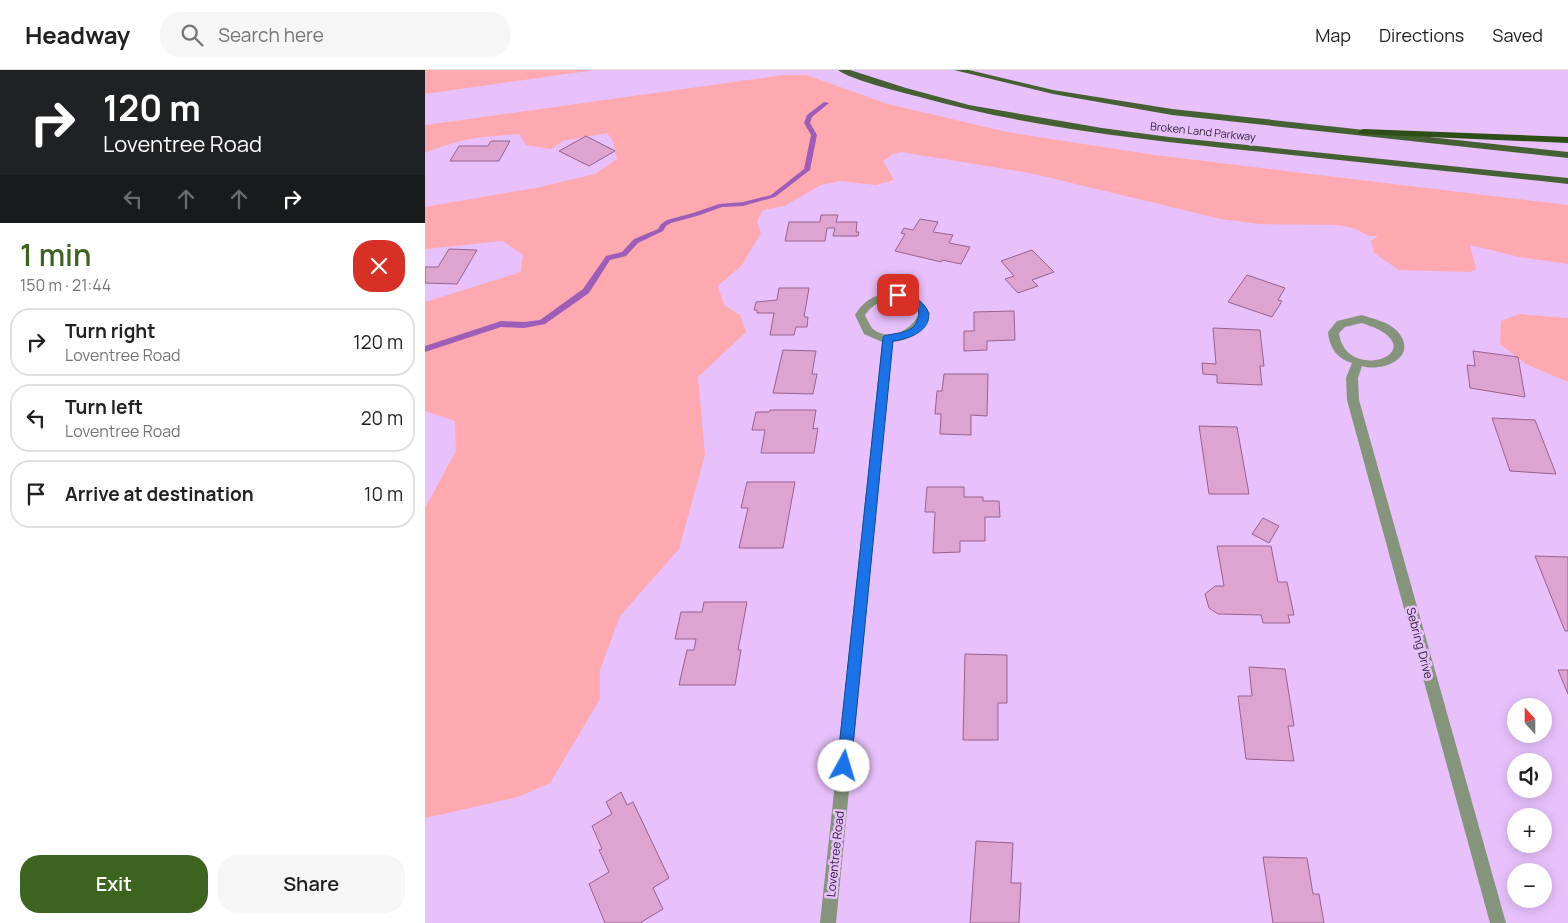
<!DOCTYPE html>
<meta charset="utf-8">
<style>
body{margin:0;font-family:Manrope,sans-serif;background:#f6f6f6;color:#202124;height:100vh;display:flex;flex-direction:column;font-size:19px;white-space:nowrap}
*{box-sizing:border-box;margin:0}
p{font-size:16px;color:#757577}
.icon{flex:none;width:28px;height:28px;fill:none;stroke:currentColor;stroke-width:2;stroke-linecap:round;stroke-linejoin:round}
.map{position:relative;flex:1;overflow:hidden}
.drawer{display:flex;flex-direction:column;background:#fff;width:425px}
.drawer>*{flex:none}
.hud{background:#202124;color:#fff;overflow:hidden}
.needle{width:32px;rotate:339deg}
.fabs{position:absolute;left:1082px;top:628px;display:grid;gap:10px}
.fabs a{display:grid;place-items:center;width:45px;height:45px;border-radius:50%;background:#fff;box-shadow:0 2px 12px #0003;font-size:25px}
.pin{position:absolute;display:grid;place-items:center;width:42px;height:42px;color:#fff;margin:-21px;border-radius:10px;box-shadow:0 2px 8px #0006}
.me{position:absolute;width:55px;margin:-28px;rotate:6deg;stroke-linejoin:round;filter:drop-shadow(0 0 4px #0008)}
.turn{display:flex;align-items:center;gap:18px;height:105px;padding:0 20px;font-size:22px}
.turn .icon{width:65px;height:65px;stroke-width:2.5}
.turn b{display:block;font-size:35px;line-height:42px}
.lanes{display:flex;align-items:center;height:48px;padding:0 20px;background:#0003;justify-content:center;gap:25px;direction:ltr}
.lanes .off{opacity:.35}
.round{display:grid;place-items:center;flex:none;width:52px;height:52px;border-radius:20px;background:#f6f6f6}
.summary{display:flex;align-items:center;justify-content:space-between;height:85px;padding:0 20px}
h1{font-size:30px;font-weight:600;line-height:38px;color:#3c641f}
.action{display:flex;gap:10px;margin-top:auto;padding:10px 20px}
.action a{flex:1;height:58px;border-radius:20px;background:#3c641f;color:#fff;font-size:20px;font-weight:600;line-height:58px;text-align:center}
.action a+a{background:#f6f6f6;color:#202124}
ul{padding:0;list-style:none}
li{display:flex;align-items:center;gap:15px;height:68px;margin:0 10px 8px;padding:0 10px;border:2px solid #e0e0e0;border-radius:20px}
li div{flex:1}
li b{display:block;font-size:19px}
li em{font-style:normal}
header{display:flex;align-items:center;gap:30px;box-sizing:border-box;height:70px;padding:0 25px;background:#fff;border-bottom:1px solid #e0e0e0}
header strong{font-size:24px}
nav{display:flex;gap:28px;margin-inline-start:auto;font-size:18px}
.search{width:350px;height:45px;background:#f6f6f6;display:flex;align-items:center;gap:12px;box-sizing:border-box;padding:0 18px;border-radius:20px;color:#757577;font-size:19px}
main{display:flex;flex:1;min-height:0}
.map>svg:first-child{display:block}
.green{fill:#fea9b0}
.lines{fill:none;stroke-linecap:round;stroke-linejoin:round}
.stream{fill:#9d5eb9;fill-rule:evenodd}
.building{fill:#dda3d1;stroke:#97628d}
.street{fill:#85957c;fill-rule:evenodd}
.primary{fill:#456134;fill-rule:evenodd}
.highway{fill:#2e4e17;fill-rule:evenodd}
.route{fill:#1a73e8;stroke:#114b97}
.labels{text-anchor:middle;dominant-baseline:central;stroke-width:5;stroke-linejoin:round;paint-order:stroke}
.far-street-label{font-size:11px;fill:#2d1e35;stroke:#e8c1fc}
.street-label{font-size:12px;fill:#2d1e35;stroke:#e8c1fc}
</style>
<header>
<strong>Headway</strong>
<div class="search"><svg class="icon" aria-label="search" viewBox="0 0 24 24"><circle cx="10" cy="10" r="6"/><path d="M15 15l6 6"/></svg>Search here</div>
<nav><a>Map</a><a>Directions</a><a>Saved</a></nav>
</header>
<main>
<section class="drawer">
<div class="hud">
<div class="turn"><svg class="icon" aria-label="right" viewBox="0 0 24 24"><path d="M7 20v-9h11M14 6l5 5-5 5"/></svg><div><b>120 m</b>Loventree Road</div></div>
<div class="lanes"><svg class="icon off" aria-label="left" viewBox="0 0 24 24"><path d="M17 20v-9H6M10 6l-5 5 5 5"/></svg><svg class="icon off" aria-label="ahead" viewBox="0 0 24 24"><path d="M12 20V5M6 11l6-6 6 6"/></svg><svg class="icon off" aria-label="ahead" viewBox="0 0 24 24"><path d="M12 20V5M6 11l6-6 6 6"/></svg><svg class="icon" aria-label="right" viewBox="0 0 24 24"><path d="M7 20v-9h11M14 6l5 5-5 5"/></svg></div>
</div>
<div class="summary"><div><h1>1 min</h1><p>150 m · 21:44</p></div><a class="round" style="background:#d93025;color:#fff"><svg class="icon" aria-label="close" viewBox="0 0 24 24"><path d="M6 6l12 12M18 6L6 18"/></svg></a></div>
<ul>
<li><svg class="icon" aria-label="right" viewBox="0 0 24 24"><path d="M7 20v-9h11M14 6l5 5-5 5"/></svg><div><b>Turn right</b><p>Loventree Road</p></div><em>120 m</em></li>
<li><svg class="icon" aria-label="left" viewBox="0 0 24 24"><path d="M17 20v-9H6M10 6l-5 5 5 5"/></svg><div><b>Turn left</b><p>Loventree Road</p></div><em>20 m</em></li>
<li><svg class="icon" aria-label="arrive" viewBox="0 0 24 24"><path d="M6 21V4h12l-3 4 3 4H6"/></svg><div><b>Arrive at destination</b></div><em>10 m</em></li>
</ul>
<div class="action"><a>Exit</a><a>Share</a></div>
</section>
<div class="map">
<svg width="1143" height="853" viewBox="0 0 1143 853">
<rect width="100%" height="100%" fill="#e8c1fc"/>
<g class="green">
<path d="M0 0H170L0 24Z"/>
<path d="M358 5H381L463 34 582 62 730 85 1143 135V194L1094 187 1045 175 1051 199 1045 202 974 200 949 183 946 171 953 166H944L931 159 913 155 834 154 796 149 609 104 476 82 468 84 458 91 469 110 451 115 415 111 396 115 359 136 338 140 332 152 336 163 317 195 293 216 299 235 315 245 321 262 273 307 280 385 254 479 195 546 175 600V629L125 713 93 727 0 748V438L31 381 30 351 0 341V232L96 202 98 185 78 171 0 179V137L115 117 170 104 192 89 188 71 182 63 138 71 126 79 101 75 94 64C57 67 34 68 0 83V55Z"/>
<path d="M1094 244 1143 248V312L1101 294 1075 274 1076 251Z"/>
</g>
<g class="lines">
<path class="stream" d="M399 32 404 33 387 47 385 53 392 65 385 100 350 127 318 136 297 137 272 146 246 153 241 156 238 161 213 173 201 186 185 190 164 223 120 254 99 258 76 257 0 282V276L76 251 99 252 115 250 158 219 181 186 197 182 209 169 233 159 236 154 242 150 268 143 294 134 318 132 346 125 379 99 386 65 379 53 382 45Z"/>
</g>
<g class="building">
<path d="M161 66 190 81 164 96 134 81Z"/>
<path d="M66 71H85L74 91H25L34 76H63Z"/>
<path d="M396 145H413L411 152H432L431 162H434L433 166H408L410 158H402L400 171H360L364 152H395Z"/>
<path d="M495 149 513 152 508 162 528 165 524 173 545 177 536 194 517 190 516 192 470 181 480 164 476 163 479 158 488 160Z"/>
<path d="M24 179 52 180 32 214 0 213V197H13Z"/>
<path d="M607 180 629 202 607 210 613 216 593 223 580 209 589 206 576 191Z"/>
<path d="M822 205 860 218 853 230 857 231 847 247 803 232Z"/>
<path d="M354 218H384L379 247H383L382 257H371L369 265H345L349 243H332V240H329L331 232 352 230Z"/>
<path d="M589 241 590 270 562 271V280L539 281V261H549V242Z"/>
<path d="M788 258 835 260 839 296H835L837 315 792 313V305L778 304 777 293 791 294Z"/>
<path d="M358 280 391 281 387 304H392L388 324 348 323Z"/>
<path d="M1048 281 1093 287 1100 327 1045 318 1042 295 1050 296Z"/>
<path d="M519 304H563L562 346 546 345V365L515 364 516 344H510L512 321H517Z"/>
<path d="M345 340H391L388 359 393 358 389 383H336L340 360H327L331 342H344Z"/>
<path d="M1067 348 1110 350 1131 404 1085 401Z"/>
<path d="M774 356 812 357 824 424H784Z"/>
<path d="M322 412H370L358 478H314L323 438H316Z"/>
<path d="M502 417H539V427H558V431H574L575 447H560V471H535V482L508 483 510 442H500Z"/>
<path d="M838 448 854 456 844 473 827 464Z"/>
<path d="M792 476H846L853 512H862L869 545H863L865 553H838L836 545 793 544 784 538 780 524 790 516H799Z"/>
<path d="M1110 486 1143 487V561H1140Z"/>
<path d="M279 532H322L313 580H316L310 615H254L262 580H269L271 569H250L256 542H277Z"/>
<path d="M540 584 582 585V633H573V670H538Z"/>
<path d="M824 597 860 599 869 656H863L869 691 821 689 813 626H827Z"/>
<path d="M1133 600H1143V624Z"/>
<path d="M196 722 202 735 208 732 244 808 228 818 238 839 215 853H180L164 814 184 802 174 780 177 779 167 756 187 744 181 732Z"/>
<path d="M551 771 588 773 586 813H596L594 853H545Z"/>
<path d="M838 787 882 788 888 824H894L899 853H848Z"/>
</g>
<g class="lines">
<g class="street">
<path d="M473 222 496 231 505 243C499 260 486 270 468 272L411 853H395L457 272 439 264 430 245C440 228 454 223 473 222ZM472 229 489 235 494 243C488 260 464 272 448 259 445 256 442 249 440 245 448 233 458 230 472 229Z"/>
<path d="M937 245C949 249 964 252 972 261 995 286 959 303 937 296L933 308 934 330 1081 853H1065L922 330 921 308 927 293C912 289 904 277 903 262L912 251ZM937 253C1017 279 921 317 914 263L920 257Z"/>
</g>
<g class="primary">
<path d="M413 0H425L481 18 544 35 677 58 744 67 1143 108V114C1041 103 940 93 838 82 722 70 604 58 491 26 475 22 424 9 413 0Z"/>
<path d="M529 0H544L628 20 747 39 1143 82V88L747 45 628 24Z"/>
</g>
<path class="highway" d="M938 59 1143 67V73L934 64 933 62Z"/>
</g>
<path class="route" d="M473 222C519 233 510 266 468 271L426 696 424 700 419 702 414 700 412 696 458 268 459 266C469 263 478 264 487 258 490 256 492 252 493 248 497 233 480 230 469 227L468 225Z"/>
<g class="labels">
<g class="far-street-label">
<text transform="translate(778 61) rotate(6)">Broken Land Parkway</text>
</g>
<g class="street-label">
<text transform="translate(995 573) rotate(75)">Sebring Drive</text>
<text transform="translate(410 784) rotate(-84)">Loventree Road</text>
</g>
</g>
</svg>
<div class="fabs">
<a><svg class="needle" viewBox="-14 -14 28 28"><path d="M0-13l5 13h-10z" fill="#e53935"/><path d="M0 13l5-13h-10z" fill="#757577"/></svg></a>
<a><svg class="icon" aria-label="sound" viewBox="0 0 24 24"><path d="M4 9h4l5-4v14l-5-4H4zM17 9q2 3 0 6"/></svg></a>
<a>+</a>
<a>−</a>
</div>
<div class="pin" style="left:473px;top:225px;background:#d93025"><svg class="icon" aria-label="arrive" viewBox="0 0 24 24"><path d="M6 21V4h12l-3 4 3 4H6"/></svg></div>
<svg class="me" style="left:419px;top:696px" viewBox="-20 -20 40 40"><circle r="19" fill="#fff"/><path d="M0-13L10 11 0 6-10 11z" fill="#1a73e8"/></svg>
</div>
</main>
